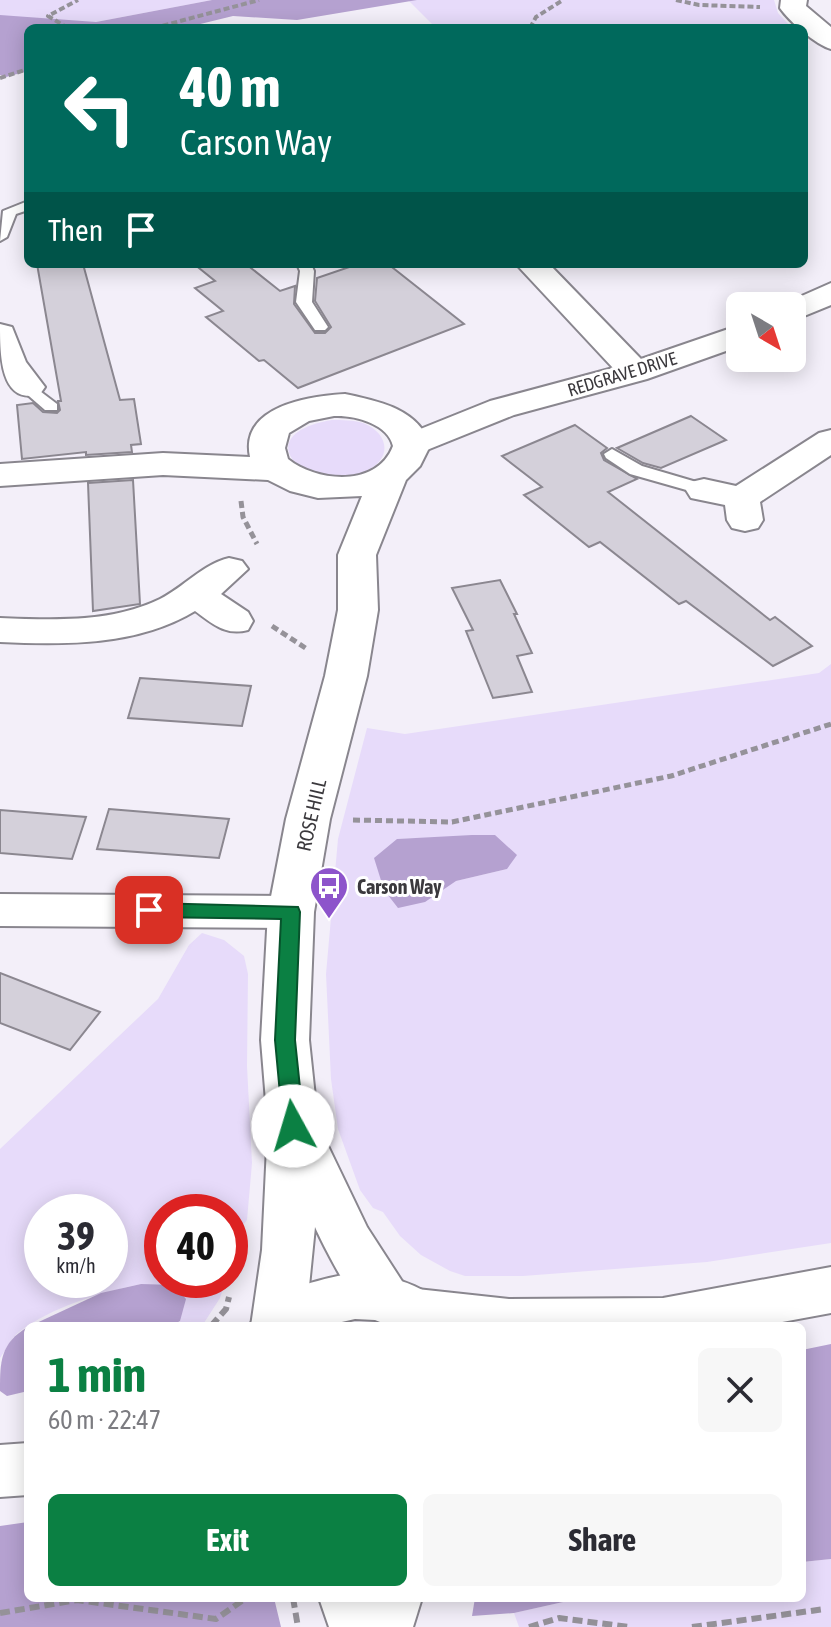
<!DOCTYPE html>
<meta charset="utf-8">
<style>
body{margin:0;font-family:"Asap Condensed",sans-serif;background:#f7f7f7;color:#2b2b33;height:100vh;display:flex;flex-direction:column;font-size:30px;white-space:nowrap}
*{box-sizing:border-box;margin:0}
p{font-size:26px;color:#7c7c81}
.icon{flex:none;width:44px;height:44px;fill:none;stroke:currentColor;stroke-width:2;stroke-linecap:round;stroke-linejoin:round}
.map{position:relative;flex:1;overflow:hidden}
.panel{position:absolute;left:24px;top:1322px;width:782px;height:280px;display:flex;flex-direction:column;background:#fff;border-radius:12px;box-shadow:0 4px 20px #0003}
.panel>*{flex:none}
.top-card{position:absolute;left:24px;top:24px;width:784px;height:244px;border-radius:12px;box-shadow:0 4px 20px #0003;background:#00695c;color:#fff;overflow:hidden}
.needle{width:52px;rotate:141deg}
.controls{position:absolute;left:726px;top:292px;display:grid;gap:16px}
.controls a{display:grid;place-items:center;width:80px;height:80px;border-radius:12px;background:#fff;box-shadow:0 4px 20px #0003;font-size:40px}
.speed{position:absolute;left:24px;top:1194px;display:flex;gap:16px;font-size:40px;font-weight:700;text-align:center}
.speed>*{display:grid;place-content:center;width:104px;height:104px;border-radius:50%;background:#fff;box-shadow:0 4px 20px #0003;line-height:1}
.speed small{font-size:20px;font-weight:400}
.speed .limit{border:12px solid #d22;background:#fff;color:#111}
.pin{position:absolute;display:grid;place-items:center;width:68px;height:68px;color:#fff;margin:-34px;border-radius:16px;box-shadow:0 4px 12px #0006}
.me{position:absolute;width:88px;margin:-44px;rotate:354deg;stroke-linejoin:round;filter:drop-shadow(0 0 6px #0008)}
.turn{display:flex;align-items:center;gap:28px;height:168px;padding:0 24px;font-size:36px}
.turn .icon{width:104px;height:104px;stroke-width:2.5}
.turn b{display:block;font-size:56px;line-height:68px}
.then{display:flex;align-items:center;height:76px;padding:0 24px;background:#0003;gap:16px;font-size:30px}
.round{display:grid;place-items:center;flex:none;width:84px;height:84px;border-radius:12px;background:#f7f7f7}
.head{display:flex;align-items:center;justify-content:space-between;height:136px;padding:0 24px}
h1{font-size:48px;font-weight:700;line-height:60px;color:#0b8043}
.button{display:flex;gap:16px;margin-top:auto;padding:16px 24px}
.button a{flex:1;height:92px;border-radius:12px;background:#0b8043;color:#fff;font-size:32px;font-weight:700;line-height:92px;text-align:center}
.button a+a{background:#f7f7f7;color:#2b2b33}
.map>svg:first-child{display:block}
.green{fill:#e7dbfa;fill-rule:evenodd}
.forest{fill:#b5a1d0}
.building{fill:#d4d0da;stroke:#8b8790;stroke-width:2}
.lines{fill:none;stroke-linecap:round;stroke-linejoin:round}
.service-casing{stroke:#89868e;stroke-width:4}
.minor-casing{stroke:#89868e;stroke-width:4}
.tertiary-casing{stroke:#89868e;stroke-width:4}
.primary-casing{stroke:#89868e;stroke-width:4}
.path-far2{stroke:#959299;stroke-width:4;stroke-dasharray:6 3;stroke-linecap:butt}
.path-far1{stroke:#959299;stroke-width:5;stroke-dasharray:7 4;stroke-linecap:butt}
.path{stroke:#959299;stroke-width:6;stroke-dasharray:10 5;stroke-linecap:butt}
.service{fill:#fff;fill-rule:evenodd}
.minor{fill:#fff;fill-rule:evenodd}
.tertiary{fill:#fff;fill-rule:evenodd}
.primary{fill:#fff;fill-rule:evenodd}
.route{fill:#0b8043;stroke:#07532c;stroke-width:2}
.labels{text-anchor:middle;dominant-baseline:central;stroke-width:6;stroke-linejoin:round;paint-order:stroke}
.far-street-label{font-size:18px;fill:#3b393d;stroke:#fff}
.street-label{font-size:20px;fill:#3b393d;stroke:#fff}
.poi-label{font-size:20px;font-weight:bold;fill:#3b393d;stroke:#fff;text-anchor:start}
</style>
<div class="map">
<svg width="831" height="1627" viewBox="0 0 831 1627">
<rect width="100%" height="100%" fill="#f3eff9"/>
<g class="green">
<path d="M0 0H212L96 22 0 27Z"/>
<path d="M408 0H774L778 13 791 27 436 28Z"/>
<path d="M332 420C342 420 353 420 363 423 389 433 393 459 366 471 308 497 243 435 332 420Z"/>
<path d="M831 664V1243L707 1262 523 1276H465L450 1271 421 1255 400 1236 383 1212 373 1208 360 1190 338 1129 331 1079 326 974 338 839 367 728 405 734 819 673ZM424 838 507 869 456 881 397 839Z"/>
<path d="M202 933 224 940 244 956 248 974 247 1066 252 1163 247 1220 236 1234 230 1269V1212H162V1280H226L220 1298 202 1326H171L180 1321 141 1284C99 1293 52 1307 19 1332 11 1338 6 1350 0 1358V1149L158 999 189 945ZM42 1212H110V1280H42Z"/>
<path d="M831 1559V1627H519L514 1613 581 1598H802V1562Z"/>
</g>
<g class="forest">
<path d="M212 0H417L297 20 233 16 184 28H28V71L6 77 0 75V15L96 22Z"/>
<path d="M472 835H495L517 855 507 869 456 881 425 902 398 908 384 890 374 858 397 839Z"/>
<path d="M141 1284 174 1285 186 1299 180 1321 171 1326H30L101 1293Z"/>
<path d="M28 1327V1391L7 1396 0 1391C0 1362 0 1343 28 1327Z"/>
<path d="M831 1344V1559L802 1562V1350Z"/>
<path d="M28 1522V1598H274L281 1627H0V1526Z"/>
<path d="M475 1598H581L514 1613 472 1616Z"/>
</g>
<g class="building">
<path d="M37 264H83L120 400 134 399 141 444 131 445 132 452 86 455V452L22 459 17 405 33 403 43 412 57 413 60 410 58 401H61Z"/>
<path d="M194 264H246L280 291 295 286 294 304 315 333H325L331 327 315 301 317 278 358 264H388L464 324 298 388 264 360 259 361 206 317 223 311 195 288 215 281Z"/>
<path d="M691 416 726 440 661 468 643 463 617 448Z"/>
<path d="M575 425 607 448 601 453 604 460 637 479 608 492 770 620 775 617 812 646 773 666 686 601 679 604 600 542 589 547 524 495 542 487 502 456Z"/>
<path d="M133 480 140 604 93 611 88 483Z"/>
<path d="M500 580 517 614H514L532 653 517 656 532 692 493 698 466 631 473 630 452 588Z"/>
<path d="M140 678 251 686 242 726 128 718Z"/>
<path d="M109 809 229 819 219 858 97 849Z"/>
<path d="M0 810 86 817 72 859 0 853Z"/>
<path d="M0 973 100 1012 70 1050 0 1023Z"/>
</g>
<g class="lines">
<g class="service-casing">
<g id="service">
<path d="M28 201V210L16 214 7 237 0 241 3 211Z"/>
<path d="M297 264H311L314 271 312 302 328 327 325 330H315L296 302 300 271Z"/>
<path d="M28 382 57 404V410H45L22 390V384Z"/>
<path d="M612 449 642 466 710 486 713 490 704 495 630 474 606 458 604 454Z"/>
</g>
</g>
<g class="minor-casing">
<g id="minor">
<path d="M781 0H807L806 6 831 27V49C816 45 789 21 780 8Z"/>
<path d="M516 264H549L641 359 740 325V346L647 379 514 415 422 452 410 455 398 452 393 445 398 438 490 401 613 368Z"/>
<path d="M831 283V305L792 321V306H779Z"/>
<path d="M0 324 12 327 26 362 45 387 40 394C0 406 0 354 0 324Z"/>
<path d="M831 430V455L760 502 763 520 758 528 745 531 732 528 727 520 725 505 691 498 686 490 691 482 704 479 736 486 819 433Z"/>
<path d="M229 558 242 561 248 569 221 594 248 612 253 621 248 630C225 636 213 624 195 611 137 646 65 645 0 642V618C54 620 110 623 160 599 184 587 203 564 229 558Z"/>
<path d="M0 894 291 896 307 901 313 912 307 923 291 928 0 926Z"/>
</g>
</g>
<g class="tertiary-casing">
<path id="tertiary" d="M345 394C378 401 420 409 430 446L420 466 406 480 376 555 378 610 367 676 330 819 314 912 309 1040 318 1125 367 1227 409 1292 417 1289 509 1299 663 1298 831 1267V1313L760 1326H397L393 1319C386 1322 376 1321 369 1316 355 1307 323 1245 315 1227L305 1326H251L262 1250 268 1126 261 1040 268 912 286 819 325 676 338 610V555L362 496 318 498 290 491 268 480 163 475 0 486V464L163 453 250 457C239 406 310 396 345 394ZM334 416C355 415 388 424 393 446 377 488 317 482 288 459L285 448 289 433 309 421Z"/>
</g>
<g class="primary-casing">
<g id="primary">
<path d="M355 1273C395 1275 439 1288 457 1326H390L375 1320 355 1319 324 1326H250C252 1321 255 1313 259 1309 278 1289 328 1277 355 1273Z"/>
<path d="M28 1443V1495L0 1497V1445Z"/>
<path d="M319 1598H422L413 1627H329Z"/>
</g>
</g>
<g class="path-far2">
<path d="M676 0 699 5 760 7"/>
<path d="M68 28 48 16 78 0"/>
<path d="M154 28 259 0"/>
<path d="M530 28 536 17 563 0"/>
<path d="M0 78 28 69"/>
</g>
<g class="path-far1">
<path d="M241 501 243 517 257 544"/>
<path d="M272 626 307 649"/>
<path d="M353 820 452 822 671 776 831 724"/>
</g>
<g class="path">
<path d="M211 1326 226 1309 229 1297"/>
<path d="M293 1598 298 1627"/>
<path d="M0 1613 77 1600 216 1619 246 1598"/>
<path d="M529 1627 559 1618 629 1627"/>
<path d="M692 1627 825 1609"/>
</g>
<use href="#service" class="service"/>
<use href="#minor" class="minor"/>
<use href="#tertiary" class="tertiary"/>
<use href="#primary" class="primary"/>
</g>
<path class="route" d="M149 903 298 907 300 912 295 1040 304 1126 301 1131 293 1134 286 1131 283 1126 275 1040 281 919 149 917 139 910Z"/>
<defs>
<g id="bus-pin" transform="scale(2)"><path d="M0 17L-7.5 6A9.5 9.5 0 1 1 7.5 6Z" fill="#8d54cb" stroke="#fff"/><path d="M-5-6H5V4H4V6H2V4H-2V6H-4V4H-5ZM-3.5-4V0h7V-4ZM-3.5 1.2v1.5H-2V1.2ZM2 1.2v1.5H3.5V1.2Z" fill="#fff"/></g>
</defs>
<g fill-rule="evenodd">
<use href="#bus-pin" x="329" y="886"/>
</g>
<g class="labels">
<g class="far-street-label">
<text transform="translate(622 374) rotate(-17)">REDGRAVE DRIVE</text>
</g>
<g class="street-label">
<text transform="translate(311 815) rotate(-77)">ROSE HILL</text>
</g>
<g class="poi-label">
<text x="357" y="886">Carson Way</text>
</g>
</g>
</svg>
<div class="controls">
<a><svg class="needle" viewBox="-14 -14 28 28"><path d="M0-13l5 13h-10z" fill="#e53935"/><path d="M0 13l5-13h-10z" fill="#7c7c81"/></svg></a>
</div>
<div class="speed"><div>39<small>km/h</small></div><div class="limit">40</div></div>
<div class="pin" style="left:149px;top:910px;background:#d93025"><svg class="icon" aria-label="arrive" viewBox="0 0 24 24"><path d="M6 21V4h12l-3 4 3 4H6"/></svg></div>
<svg class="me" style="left:293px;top:1126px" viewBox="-20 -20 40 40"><circle r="19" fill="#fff"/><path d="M0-13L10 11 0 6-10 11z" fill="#0b8043"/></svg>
<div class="top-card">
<div class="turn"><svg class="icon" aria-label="left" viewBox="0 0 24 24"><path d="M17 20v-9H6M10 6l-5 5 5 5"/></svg><div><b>40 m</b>Carson Way</div></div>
<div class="then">Then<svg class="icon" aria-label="arrive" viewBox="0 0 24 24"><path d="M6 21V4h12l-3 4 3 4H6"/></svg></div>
</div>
<section class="panel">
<div class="head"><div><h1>1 min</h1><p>60 m · 22:47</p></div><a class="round"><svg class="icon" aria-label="close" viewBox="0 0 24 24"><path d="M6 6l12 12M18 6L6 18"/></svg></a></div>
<div class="button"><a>Exit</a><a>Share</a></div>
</section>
</div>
